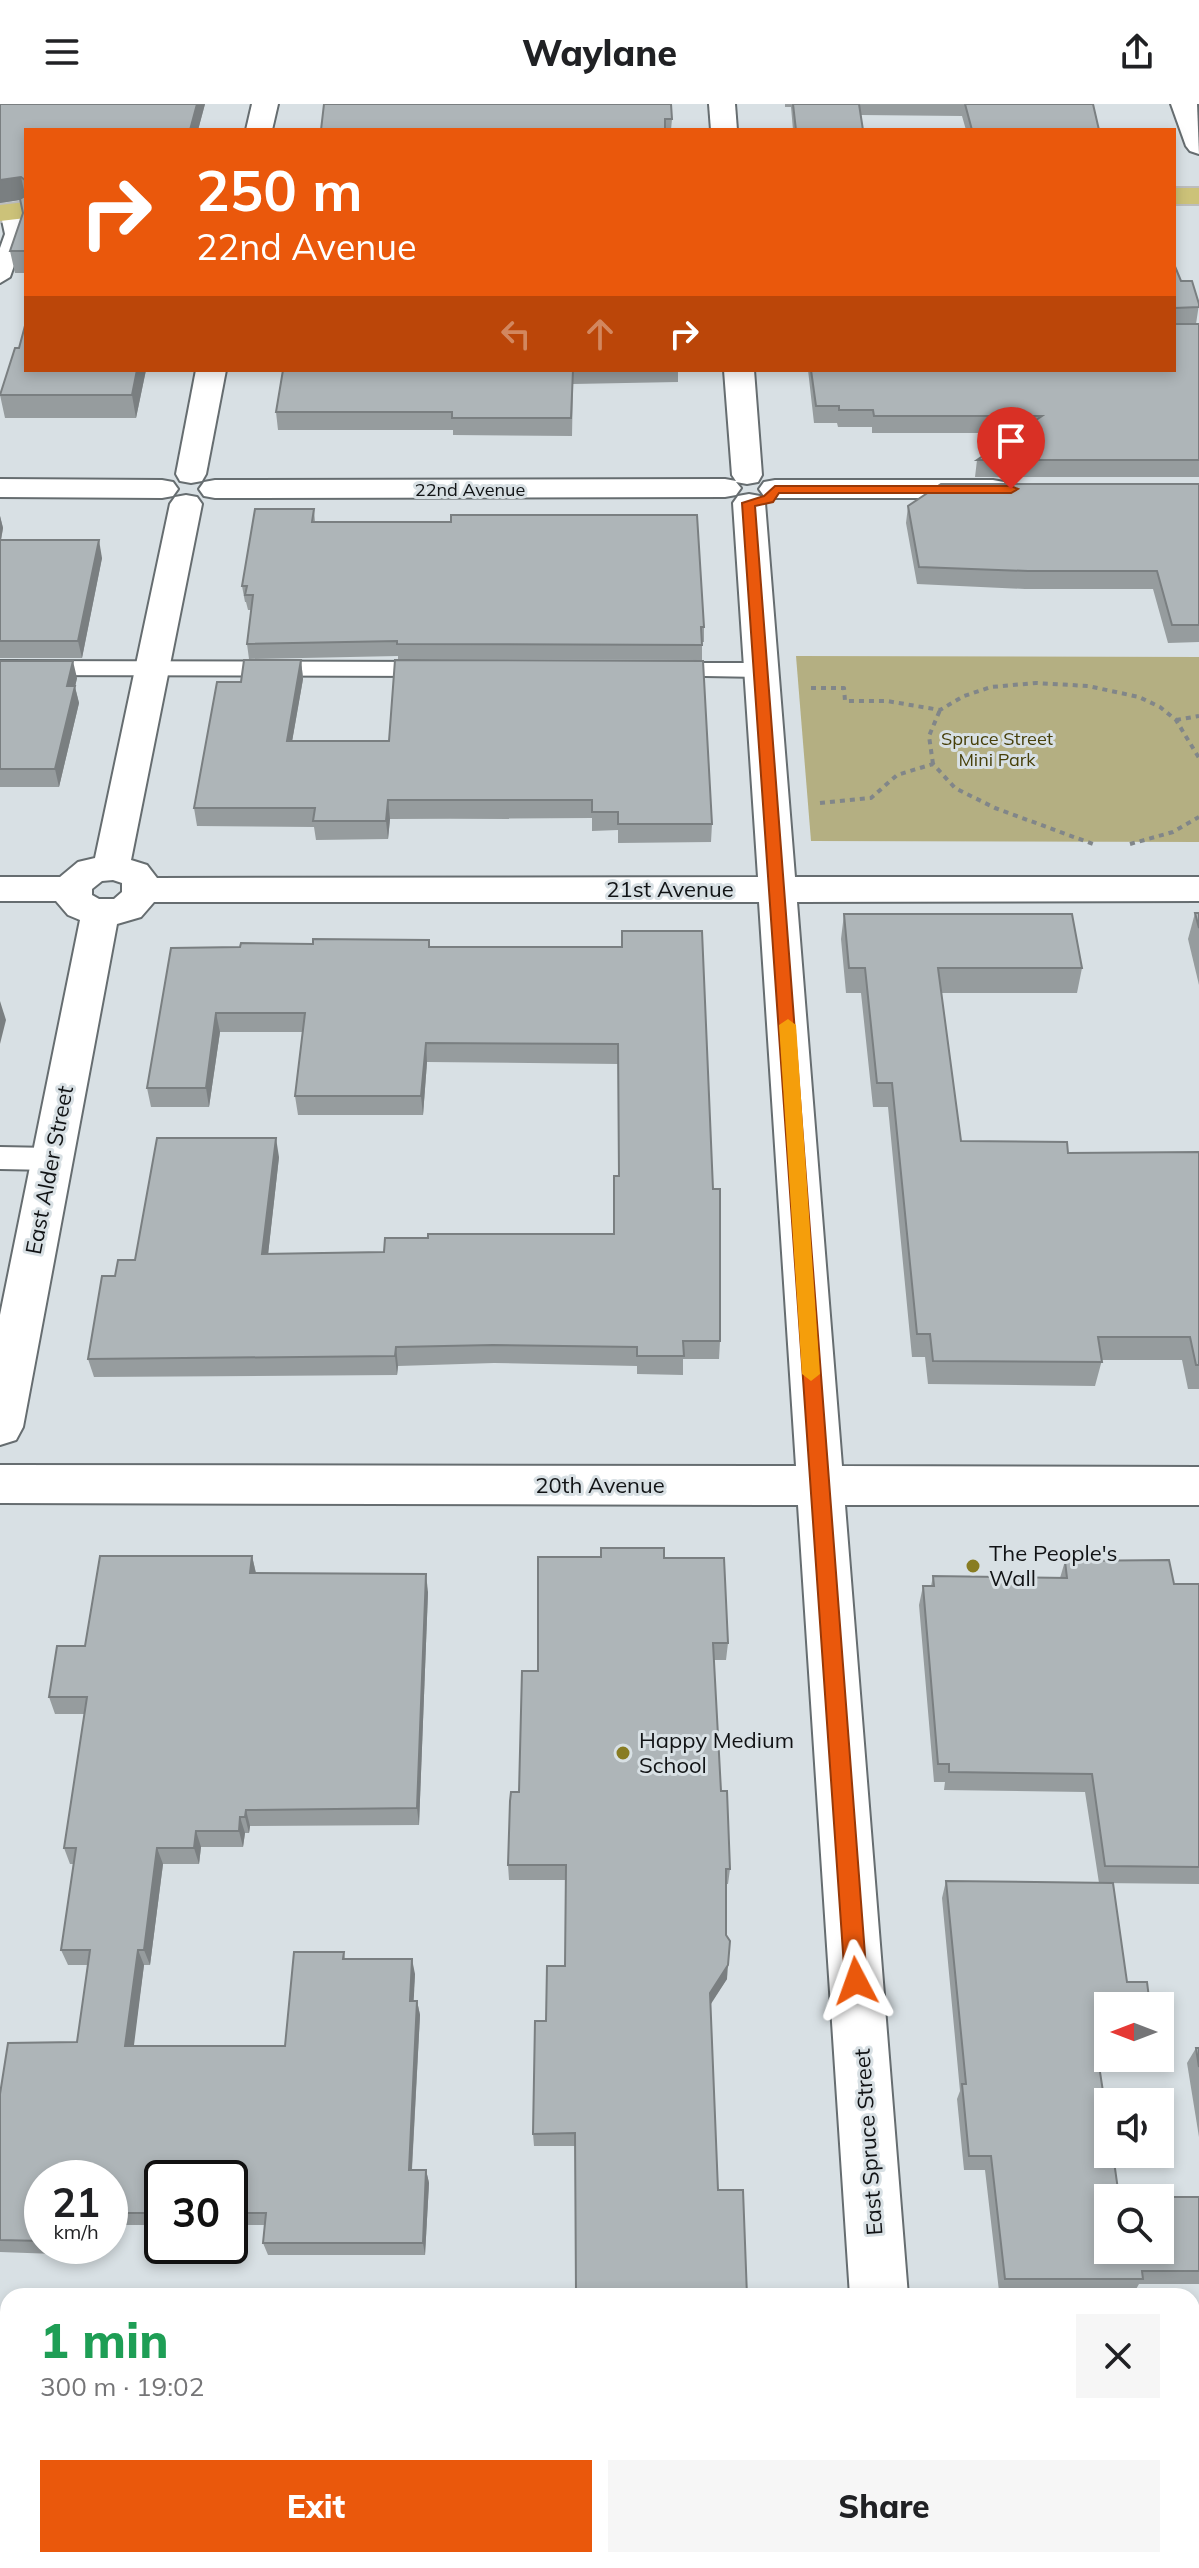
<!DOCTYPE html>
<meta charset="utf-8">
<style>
body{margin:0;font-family:Mulish,sans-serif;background:#f6f6f6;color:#202124;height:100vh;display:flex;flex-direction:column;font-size:30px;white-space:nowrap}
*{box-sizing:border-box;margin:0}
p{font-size:26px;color:#757577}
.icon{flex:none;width:44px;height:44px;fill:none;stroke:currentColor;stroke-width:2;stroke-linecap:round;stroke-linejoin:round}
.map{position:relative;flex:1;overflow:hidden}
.details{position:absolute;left:0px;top:2184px;width:1200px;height:280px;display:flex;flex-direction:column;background:#fff;border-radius:24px 24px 0 0;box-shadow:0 4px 12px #0003}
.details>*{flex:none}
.banner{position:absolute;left:24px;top:24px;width:1152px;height:244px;border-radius:0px;box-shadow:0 4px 12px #0003;background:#ea580c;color:#fff;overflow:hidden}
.needle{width:52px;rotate:270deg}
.buttons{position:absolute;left:1094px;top:1888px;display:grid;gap:16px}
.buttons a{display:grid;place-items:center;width:80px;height:80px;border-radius:0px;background:#fff;box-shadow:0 4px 12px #0003;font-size:40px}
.speed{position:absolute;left:24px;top:2056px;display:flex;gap:16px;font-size:40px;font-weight:700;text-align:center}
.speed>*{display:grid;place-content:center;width:104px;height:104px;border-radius:50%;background:#fff;box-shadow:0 4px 12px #0003;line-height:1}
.speed small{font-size:20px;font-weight:400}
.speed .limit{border:4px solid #111;border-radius:12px;background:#fff;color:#111}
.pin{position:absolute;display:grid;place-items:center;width:68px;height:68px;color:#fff;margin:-82px -34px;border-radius:50% 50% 50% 0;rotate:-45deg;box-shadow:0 0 8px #0007}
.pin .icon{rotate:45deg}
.me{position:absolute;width:88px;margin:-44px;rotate:356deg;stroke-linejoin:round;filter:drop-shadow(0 0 6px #0008)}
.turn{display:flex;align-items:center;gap:28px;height:168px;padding:0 40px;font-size:36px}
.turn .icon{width:104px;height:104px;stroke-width:2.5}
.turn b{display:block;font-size:56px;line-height:68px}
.lanes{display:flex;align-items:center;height:76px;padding:0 40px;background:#0003;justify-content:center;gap:40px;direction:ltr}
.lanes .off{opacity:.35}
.round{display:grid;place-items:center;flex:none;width:84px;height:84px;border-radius:0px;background:#f6f6f6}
.headline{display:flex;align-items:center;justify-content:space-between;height:136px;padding:0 40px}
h1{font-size:48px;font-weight:800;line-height:60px;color:#1e9e55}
.primary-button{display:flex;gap:16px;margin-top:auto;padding:16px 40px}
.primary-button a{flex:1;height:92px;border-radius:0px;background:#ea580c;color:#fff;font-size:32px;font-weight:800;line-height:92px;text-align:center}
.primary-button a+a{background:#f6f6f6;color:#202124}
header{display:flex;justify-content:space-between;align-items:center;height:104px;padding:0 40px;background:#fff;font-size:36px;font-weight:800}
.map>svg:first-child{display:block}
.green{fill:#b4af82}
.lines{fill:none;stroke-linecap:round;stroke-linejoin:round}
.service-casing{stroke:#666d70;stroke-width:4}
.minor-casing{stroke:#666d70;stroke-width:4}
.primary-casing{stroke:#bcbdbd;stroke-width:4}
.path{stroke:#818689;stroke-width:4;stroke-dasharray:5 5;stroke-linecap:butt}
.service{fill:#fff;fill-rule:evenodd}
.minor{fill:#fff;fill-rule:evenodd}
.primary{fill:#ccc279;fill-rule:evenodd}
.wall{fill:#969c9e}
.shaded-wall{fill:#7a7f81}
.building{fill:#aeb5b8;stroke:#7a7f81;stroke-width:2;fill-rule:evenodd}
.route{fill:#ea580c;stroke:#983908;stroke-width:2}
.slow{fill:#f59e0b}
.poi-dot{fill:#887c22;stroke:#d8e0e4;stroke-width:3}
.labels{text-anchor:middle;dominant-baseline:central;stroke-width:6;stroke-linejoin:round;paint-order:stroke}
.far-street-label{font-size:18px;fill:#111315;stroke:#d8e0e4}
.far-park-label{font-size:18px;fill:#463f09;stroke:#d8e0e4}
.street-label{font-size:22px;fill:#111315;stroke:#d8e0e4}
.poi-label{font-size:22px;fill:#111315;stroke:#d8e0e4;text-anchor:start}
</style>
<header><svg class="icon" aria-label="menu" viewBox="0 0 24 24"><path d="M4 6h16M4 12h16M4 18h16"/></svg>Waylane<svg class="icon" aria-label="share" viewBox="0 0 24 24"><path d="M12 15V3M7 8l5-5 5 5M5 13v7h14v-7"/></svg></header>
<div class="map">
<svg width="1199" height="2464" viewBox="0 0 1199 2464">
<rect width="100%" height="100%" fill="#d8e0e4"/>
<path class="green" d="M796 552 1199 553V738L811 737Z"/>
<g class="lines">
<g class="service-casing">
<g id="service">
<path d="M9 102 19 108 25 130 10 173 0 179V144L5 130 0 107Z"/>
<path d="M0 557 437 558 446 560 449 565 446 570 437 572 0 571Z"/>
<path d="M659 559H760L769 561 772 566 769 571 760 573 650 571 647 566 650 561Z"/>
<path d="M0 1043 51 1044 62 1047 66 1055 62 1063 51 1066 0 1065Z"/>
</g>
</g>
<g class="minor-casing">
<g id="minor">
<path d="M252 0H278L272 26H246Z"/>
<path d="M709 0H735L737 26H711Z"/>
<path d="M1171 0H1197L1199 50 1190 47 1186 42Z"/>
<path d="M196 266H226L206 370 202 377 191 379 180 377 176 370Z"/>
<path d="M724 266H754L762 371 758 378 747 380 736 378 741 384 736 391 725 393 215 394 204 392 199 385 204 378 215 376 725 375 736 377 732 371Z"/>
<path d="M0 375 162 376 173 378 178 385 173 392 162 394 0 393Z"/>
<path d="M775 376H993L1004 378 1009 385 1004 392 993 394H775L764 392 759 385 764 378Z"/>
<path d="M749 390 760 392 765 399 795 773H1199V797L797 798 842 1362 1199 1363V1401H845L908 2192H850L798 1401 0 1399V1361L796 1362 759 798H154L141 813 117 820 23 1323 16 1336 0 1341V1211L80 816 68 811 56 797H0V773H60L78 758 95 754 170 400 175 393 186 391 197 393 202 400 131 756 147 761 157 774 758 773 733 399 738 392ZM113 776 122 779V788L114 795H99L92 791V785L102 777Z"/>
<rect x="0" y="2337" width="8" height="62"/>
<rect x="1192" y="2340" width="7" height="62"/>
<rect x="869" y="2456" width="62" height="8"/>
</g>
</g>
<g class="primary-casing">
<g id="primary">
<rect x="1174" y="84" width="25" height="16"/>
<path d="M26 98V114L0 117V101Z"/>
</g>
</g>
<g class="path">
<path d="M811 584H844L845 597H887L940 606 964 592 991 583 1036 579 1088 582 1139 593 1160 603 1176 616 1199 654"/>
<path d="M1176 616 1199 612"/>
<path d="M933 660 929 632 940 606"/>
<path d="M820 699 871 694 897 671 933 660 955 684 995 704 1093 740"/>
<path d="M1130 740 1173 728 1199 713"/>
</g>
<use href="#service" class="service"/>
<use href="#minor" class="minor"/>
<use href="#primary" class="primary"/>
</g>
<g class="wall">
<path d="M0 0H205L198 26H26V169H15L10 147 23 110 20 96 0 99Z"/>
<path d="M785 0H1093L1099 26H966L962 12 861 11 863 26H793L791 3H785Z"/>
<path d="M672 15 671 26H321Z"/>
<path d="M1174 160 1181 177 1199 200 1196 220H1199V373H975L977 356 1016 329H872V323H838L837 319H814L808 266H1174Z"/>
<path d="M19 244 26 266H146L136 314H5L0 291Z"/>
<path d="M283 266H678V278L573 280 572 332 453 331V326H278L276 308Z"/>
<path d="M1199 380V538L1168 539 1153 485H1025L917 480 906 419 908 402Z"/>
<path d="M314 405 315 418 704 523V538H702V556L398 555V552L249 555 247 540 251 506H248L246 498H245L242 482Z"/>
<path d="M0 412 3 424 1 436 102 454 82 554H0Z"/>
<path d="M301 556 303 575 292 637 712 720 711 738 618 739V726L592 727V714L390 715 388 735 316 736 314 723 197 722 194 704 241 578Z"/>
<path d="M0 557 77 574 75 583 79 599 59 683H0Z"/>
<path d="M1195 809H1199V881L1188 835Z"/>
<path d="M844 810 1082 864 1077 889H941L961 1037 1068 1049 1199 1048V1285H1188L1182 1256H1102L1095 1282 928 1280 925 1253H912L888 1003H873L861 889H846L841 835Z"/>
<path d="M430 843H622L720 1237 719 1255H683V1271L637 1270V1262L494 1259 398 1262 397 1271 94 1273 88 1255 115 1172 135 1156 279 1053 268 1150 384 1148 428 1134 614 1130 619 1072 618 960 427 958 423 1011H298L295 992 303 928H220L209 1003H151L147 984 171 844Z"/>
<path d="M252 1452 256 1469 428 1488 419 1721 250 1722 249 1729H245L243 1743H201L199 1760H163L150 1861H144L133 1942H285L344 1848 345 1855 415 1870 413 1897H417L420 1911 412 2066H426L429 2079 425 2151H268L263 2139 265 2121H230V2074H162V2121H110V2074H42V2142H56L55 2150 0 2148V1990L77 1938 88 1861H68L61 1846 74 1760H70L64 1744 85 1610H55L49 1593 85 1542Z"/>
<path d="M601 1453 664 1454 728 1539 726 1556H714L721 1687 730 1765 728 1780H726L727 1875 710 1900 718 2086 747 2192H576L575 2042H534L533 2030 546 1917 565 1862 566 1776H509L508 1761 538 1567Z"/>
<path d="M1065 1457 1174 1480H1199V1780L1099 1779 1085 1688 944 1686 945 1678H934L919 1501 923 1482H931L933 1472 1060 1474Z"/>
<path d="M946 1777 1108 1902V1954H1150L1148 1957H1098L1119 2093H1199V2180H1139L1135 2187H999L985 2066H964L957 1995 960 1987 942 1794Z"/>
<path d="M1196 1944H1199V2033L1187 1959Z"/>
</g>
<g class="shaded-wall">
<path d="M197 0H205L198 26H190Z"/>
<path d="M21 73 26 95 0 99V76Z"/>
<path d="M137 266H146L136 314 132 291Z"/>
<path d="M0 412 3 424 0 441Z"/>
<path d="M99 436 102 454 82 554 78 537Z"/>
<path d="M301 556 303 575 289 655 287 637Z"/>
<path d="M73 557 77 574 75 583 79 599 59 683 55 665 67 582Z"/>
<path d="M388 696 390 715 388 735 386 717Z"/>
<path d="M0 897 6 916 0 940Z"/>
<path d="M216 909 220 928 209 1003 206 984Z"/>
<path d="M426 939 427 958 423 1011 421 992Z"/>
<path d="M276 1034 279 1053 266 1169 262 1150Z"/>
<path d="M396 1243 398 1262 397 1271 395 1252Z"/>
<path d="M252 1452 256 1470 250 1469Z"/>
<path d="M426 1470 428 1488 419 1721 417 1704Z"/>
<path d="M246 1706 250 1722 249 1729 245 1713Z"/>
<path d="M240 1713 245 1729 243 1743 239 1727Z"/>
<path d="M196 1727 201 1743 199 1760 194 1744Z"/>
<path d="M157 1744 163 1760 150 1861 144 1846Z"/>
<path d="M138 1846 144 1861 132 1957 125 1942Z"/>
<path d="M412 1855 415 1870 413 1911 410 1897Z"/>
<path d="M728 1861 727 1875 709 1903 710 1889Z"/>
<path d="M417 1897 420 1911 411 2079 409 2066Z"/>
<path d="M426 2066 429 2079 425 2151 423 2139Z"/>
<path d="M50 2142H56L55 2150Z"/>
</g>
<g class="building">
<path d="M0 0H197L190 26H26V147H10L23 109 20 95 25 92V76L21 73 0 76Z"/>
<path d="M324 0H671L672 15H665V26H321Z"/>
<path d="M793 0H859L863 26H796Z"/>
<path d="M965 0H1093L1099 26H972Z"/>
<path d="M1174 160 1181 177H1192L1199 200V203L1175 204V220H1199V356H977L1042 312H874L873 306H839V302H816L811 266H1174Z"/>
<path d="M26 218V266H137L132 291H0L15 244H19Z"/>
<path d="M283 266H573L571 314H452V308H276Z"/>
<path d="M941 380H1199V521H1172L1157 467H1028L919 463 908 402Z"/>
<path d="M255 405H314L312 418H451V411H697L704 523H701L702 541 397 540V537L247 540 253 491H245L247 482H242Z"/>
<path d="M0 436H99L78 537H0Z"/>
<path d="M244 556H301L287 637H389L395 556 703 557 712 720H618V708H592V696H388L386 717H313L315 704H194L217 578H241Z"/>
<path d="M0 557H73L67 582H75L55 665H0Z"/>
<path d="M1195 809H1199V824Z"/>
<path d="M844 810H1072L1082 864H938L961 1037 1067 1038 1068 1049 1199 1048V1261H1196L1190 1233H1098L1102 1258 933 1257 930 1230H917L892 979H877L865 864H849Z"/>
<path d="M622 827H702L713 1085H720V1237H683L684 1252H637V1243L493 1241 396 1243 395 1252 88 1255 102 1172H115L118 1156H135L157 1034H276L262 1150 384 1148 385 1134H428V1130H614V1072H619L618 940 426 939 421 992H295L305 909H216L206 984H147L171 844 240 843 241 839 313 840V835L429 836V843H622Z"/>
<path d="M601 1444H664V1454H724L728 1539H713L721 1687H727L730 1765H726V1831L730 1837 728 1861 710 1889 718 2086H743L747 2192H627V2187L576 2188 575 2029 533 2030 535 1917H546L547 1862H565L566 1761H508L510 1697 511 1688H519L522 1567H538V1453H601Z"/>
<path d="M100 1452H252L250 1469 426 1470 417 1704 246 1706 245 1713H240L239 1727H196L194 1744H157L144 1846H138L125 1942H285L294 1848H344L343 1855H412L410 1897H417L409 2066H426L423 2139H263L266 2109H230V2074H162V2109H110V2074H42V2137L0 2136V1990L8 1939 77 1938 90 1846H61L76 1744H64L87 1593H49L57 1542H85Z"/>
<path d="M1169 1456 1174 1480H1199V1763L1105 1762 1092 1670 949 1668V1660H938L923 1482H934L933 1472 1067 1474 1065 1457Z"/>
<path d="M946 1777 1113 1779 1127 1878H1147L1150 1902H1108V1942H1096L1108 2020V2050H1113L1119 2093H1199V2167H1142L1143 2175H1005L991 2052H969L962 1980H966ZM1108 2094H1160V2146H1108Z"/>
<path d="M1196 1944H1199V1963Z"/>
</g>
<path class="route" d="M775 382H1011L1018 385 1011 389H779L773 398 755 402 867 1877 864 1884 856 1887 848 1884 845 1877 742 399 764 392Z"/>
<path class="slow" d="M788 915 796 921 820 1270 811 1277 802 1270 779 921Z"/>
<g class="poi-dot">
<circle cx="973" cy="1462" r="8"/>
<circle cx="623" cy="1649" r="8"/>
</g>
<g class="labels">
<g class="far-street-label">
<text x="470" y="385">22nd Avenue</text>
</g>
<g class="far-park-label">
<text x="997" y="634">Spruce Street<tspan x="997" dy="21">Mini Park</tspan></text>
</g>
<g class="street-label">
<text x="670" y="785">21st Avenue</text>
<text transform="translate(49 1066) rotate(-79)">East Alder Street</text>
<text x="600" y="1381">20th Avenue</text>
<text transform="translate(868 2038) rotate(-94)">East Spruce Street</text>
</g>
<g class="poi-label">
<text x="989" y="1449">The People's<tspan x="989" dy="25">Wall</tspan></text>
<text x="639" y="1636">Happy Medium<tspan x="639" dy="25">School</tspan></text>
</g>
</g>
</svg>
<div class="buttons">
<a><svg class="needle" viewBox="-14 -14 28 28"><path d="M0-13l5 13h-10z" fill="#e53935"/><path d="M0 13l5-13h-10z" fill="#757577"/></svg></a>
<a><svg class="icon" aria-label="sound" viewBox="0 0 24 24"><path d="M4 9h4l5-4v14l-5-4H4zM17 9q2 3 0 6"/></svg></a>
<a><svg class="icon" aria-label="search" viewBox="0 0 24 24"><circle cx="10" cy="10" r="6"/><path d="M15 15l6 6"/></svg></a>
</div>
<div class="speed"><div>21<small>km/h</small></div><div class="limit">30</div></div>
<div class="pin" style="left:1011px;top:385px;background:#d93025"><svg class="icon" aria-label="arrive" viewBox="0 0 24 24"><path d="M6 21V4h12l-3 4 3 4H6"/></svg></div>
<svg class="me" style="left:856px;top:1877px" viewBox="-20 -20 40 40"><path d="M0-17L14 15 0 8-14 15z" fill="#ea580c" stroke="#fff" stroke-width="4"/></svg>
<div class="banner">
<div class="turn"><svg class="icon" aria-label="right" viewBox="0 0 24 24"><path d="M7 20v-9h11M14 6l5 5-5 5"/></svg><div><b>250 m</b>22nd Avenue</div></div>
<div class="lanes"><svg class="icon off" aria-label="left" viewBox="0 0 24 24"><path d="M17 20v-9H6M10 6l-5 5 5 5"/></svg><svg class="icon off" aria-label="ahead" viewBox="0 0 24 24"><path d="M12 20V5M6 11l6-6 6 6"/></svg><svg class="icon" aria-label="right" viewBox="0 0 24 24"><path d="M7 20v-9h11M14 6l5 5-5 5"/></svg></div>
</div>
<section class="details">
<div class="headline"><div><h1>1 min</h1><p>300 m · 19:02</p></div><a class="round"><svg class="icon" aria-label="close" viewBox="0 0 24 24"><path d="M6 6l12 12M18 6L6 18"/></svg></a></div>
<div class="primary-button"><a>Exit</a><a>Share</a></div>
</section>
</div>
